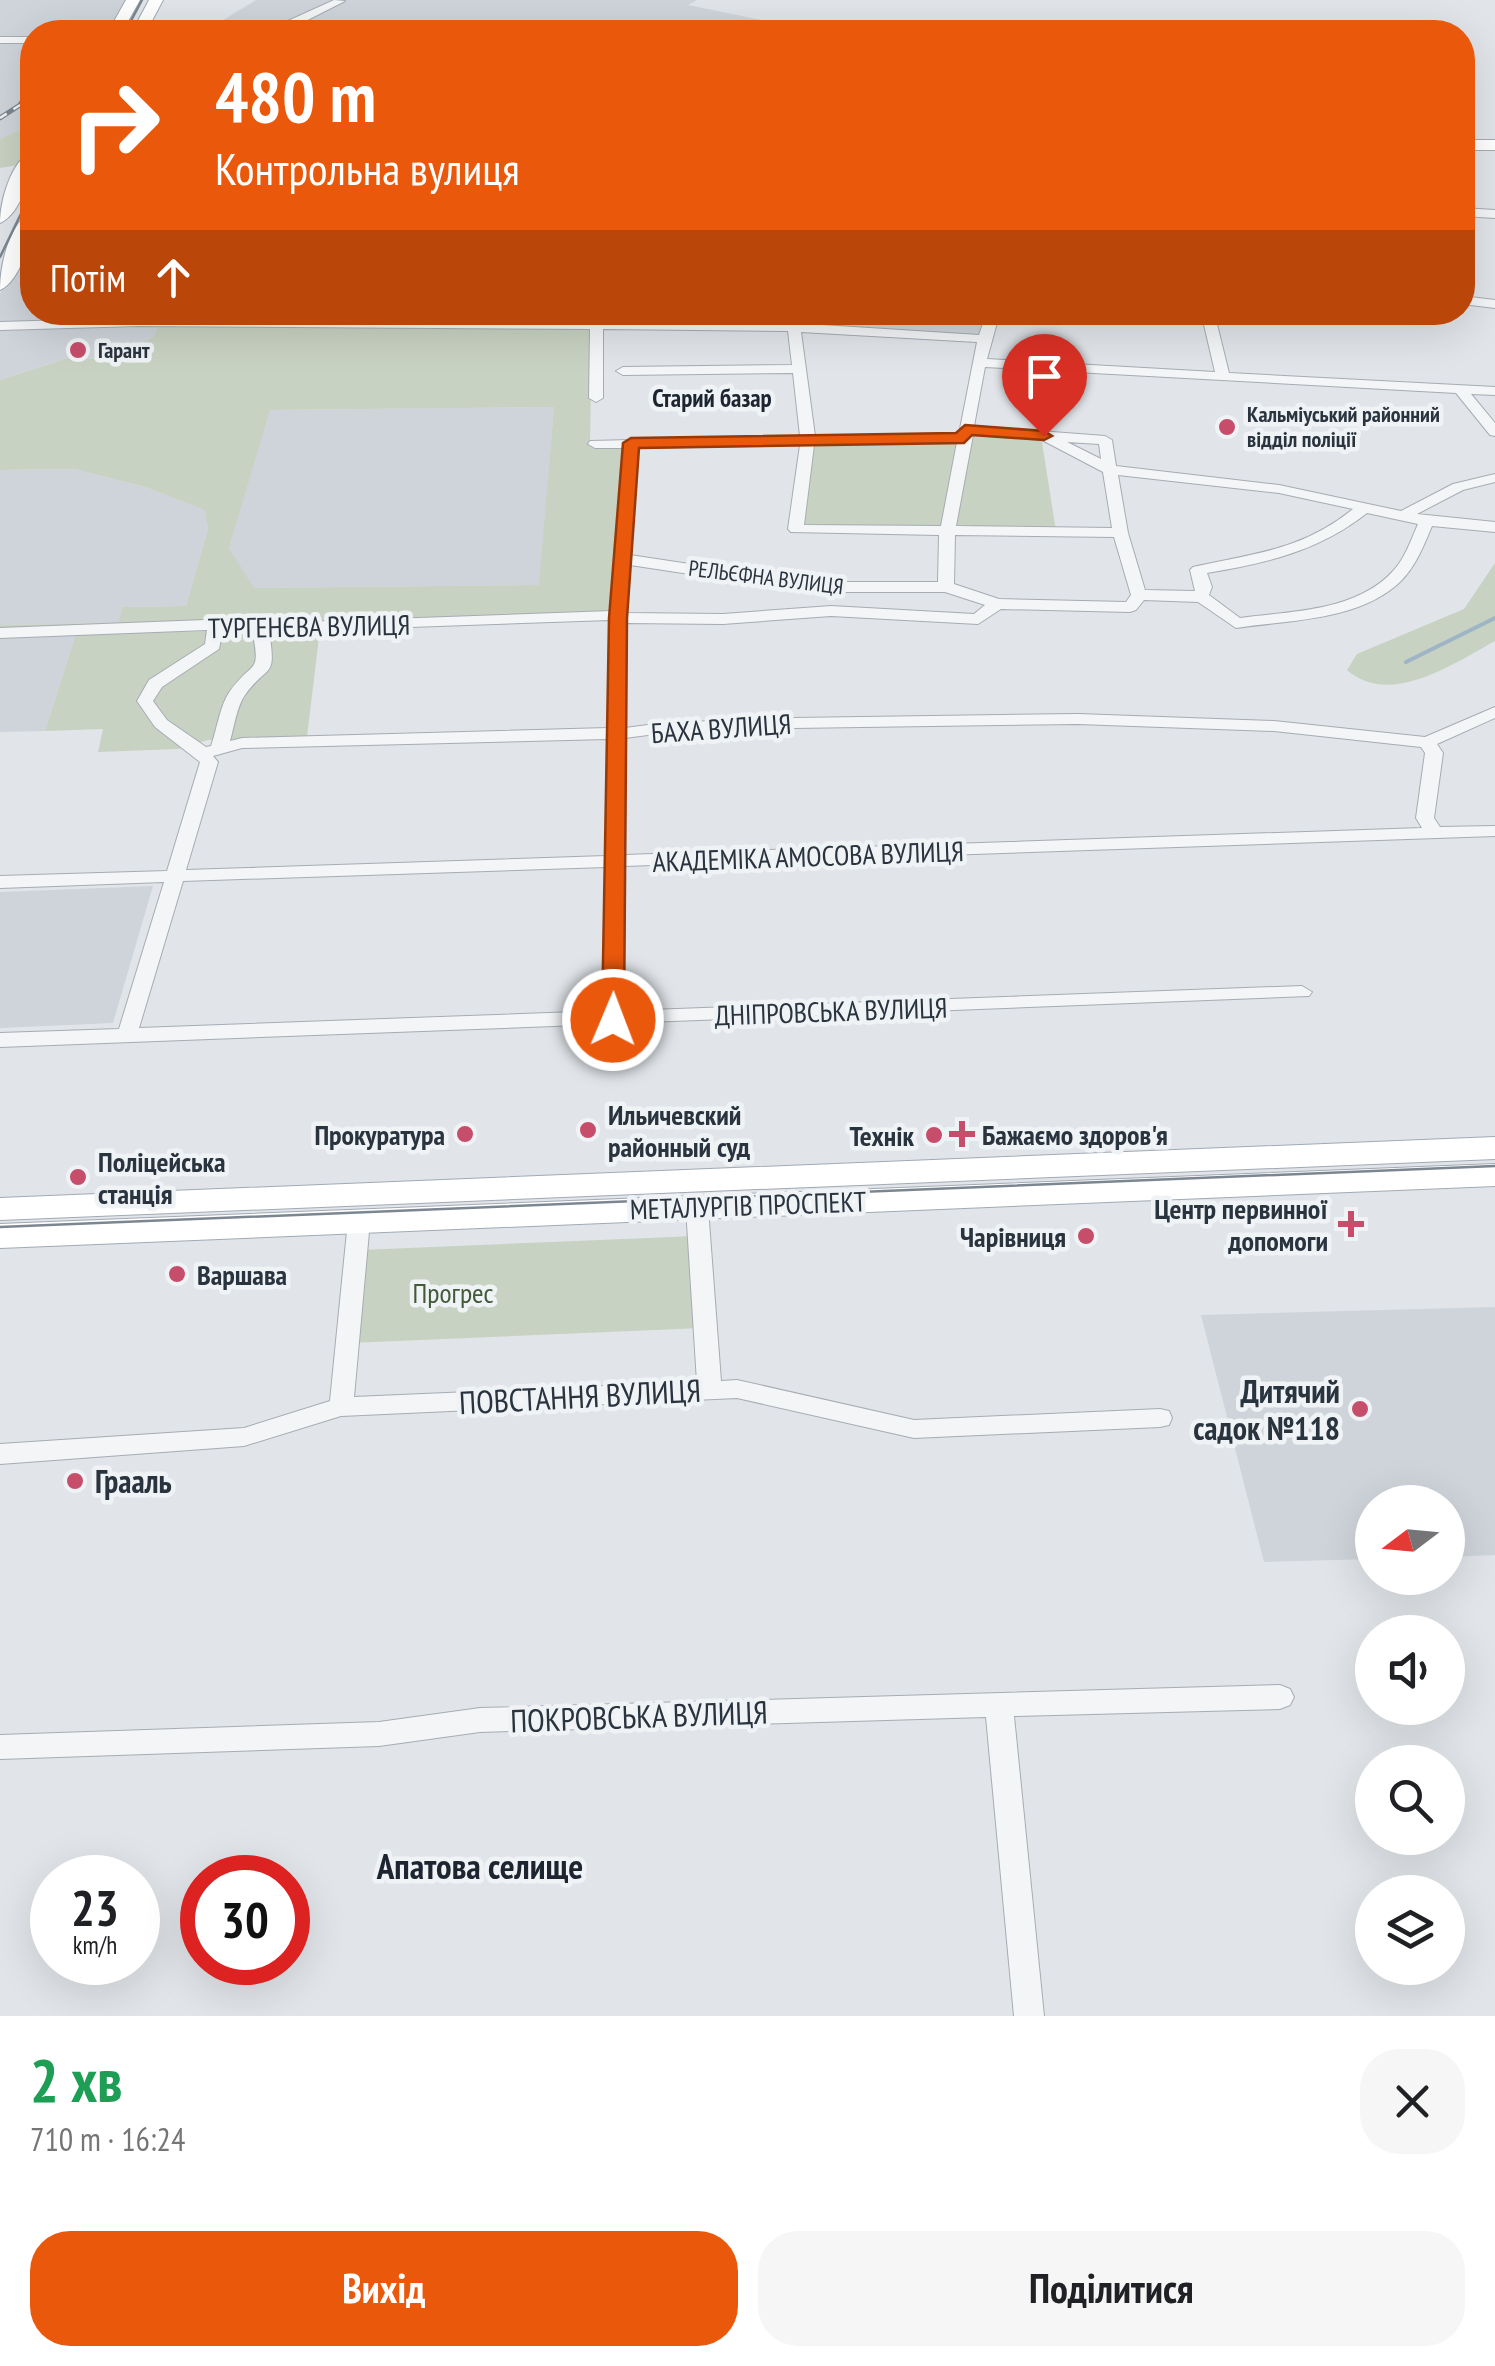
<!DOCTYPE html>
<html lang="uk">
<meta charset="utf-8">
<style>
body{margin:0;font-family:"PT Sans Narrow",sans-serif;background:#f6f6f6;color:#202124;height:100vh;display:flex;flex-direction:column;font-size:38px;white-space:nowrap}
*{box-sizing:border-box;margin:0}
p{font-size:32px;color:#757577}
.icon{flex:none;width:55px;height:55px;fill:none;stroke:currentColor;stroke-width:2;stroke-linecap:round;stroke-linejoin:round}
.map{position:relative;height:2016px;overflow:hidden}
.side{display:flex;flex-direction:column;background:#fff;flex:1}
.side>*{flex:none}
.hud{position:absolute;left:20px;top:20px;width:1455px;height:305px;border-radius:40px;box-shadow:0 10px 40px #0002;background:#ea580c;color:#fff;overflow:hidden}
.needle{width:65px;rotate:254deg}
.controls{position:absolute;left:1355px;top:1485px;display:grid;gap:20px}
.controls a{display:grid;place-items:center;width:110px;height:110px;border-radius:50%;background:#fff;box-shadow:0 10px 40px #0002;font-size:50px}
.speed{position:absolute;left:30px;top:1855px;display:flex;gap:20px;font-size:50px;font-weight:700;text-align:center}
.speed>*{display:grid;place-content:center;width:130px;height:130px;border-radius:50%;background:#fff;box-shadow:0 10px 40px #0002;line-height:1}
.speed small{font-size:25px;font-weight:400}
.speed .limit{border:15px solid #d22;background:#fff;color:#111}
.pin{position:absolute;display:grid;place-items:center;width:85px;height:85px;color:#fff;margin:-102px -42px;border-radius:50% 50% 50% 0;rotate:-45deg;box-shadow:0 0 10px #0007}
.pin .icon{rotate:45deg}
.me{position:absolute;width:110px;margin:-55px;rotate:1deg;stroke-linejoin:round;filter:drop-shadow(0 0 8px #0008)}
.turn{display:flex;align-items:center;gap:35px;height:210px;padding:0 30px;font-size:45px}
.turn .icon{width:130px;height:130px;stroke-width:2.5}
.turn b{display:block;font-size:70px;line-height:85px}
.then{display:flex;align-items:center;height:95px;padding:0 30px;background:#0003;gap:20px;font-size:38px}
.round{display:grid;place-items:center;flex:none;width:105px;height:105px;border-radius:40px;background:#f6f6f6}
.summary{display:flex;align-items:center;justify-content:space-between;height:170px;padding:0 30px}
h1{font-size:60px;font-weight:700;line-height:75px;color:#1e9e55}
.button{display:flex;gap:20px;margin-top:auto;padding:20px 30px}
.button a{flex:1;height:115px;border-radius:40px;background:#ea580c;color:#fff;font-size:40px;font-weight:700;line-height:115px;text-align:center}
.button a+a{background:#f6f6f6;color:#202124}
.map>svg:first-child{display:block}
.built{fill:#cfd4da}
.green{fill:#c8d2c2;fill-rule:evenodd}
.lines{fill:none;stroke-linecap:round;stroke-linejoin:round}
.stream{stroke:#9eb5c6;stroke-width:4}
.street-casing{stroke:#a6acb3;stroke-width:2}
.secondary-casing{stroke:#a6acb3;stroke-width:2}
.primary-casing{stroke:#a1aab4;stroke-width:2}
.street{fill:#f3f5f7;fill-rule:evenodd}
.secondary{fill:#fff;fill-rule:evenodd}
.primary{fill:#fff;fill-rule:evenodd}
.tram{stroke:#7b8691;stroke-width:2.5}
.rail-casing{stroke:#7b8691;stroke-width:5}
.rail{stroke:#f0f3f6;stroke-width:2.5;stroke-dasharray:8;stroke-linecap:butt}
.route{fill:#ea580c;stroke:#983908;stroke-width:2.5}
.poi-dot{fill:#c64e6b;stroke:#f0f3f6;stroke-width:4}
.labels{text-anchor:middle;dominant-baseline:central;stroke-width:9;stroke-linejoin:round;paint-order:stroke}
.far-poi-label{font-size:22px;font-weight:bold;fill:#2a343f;stroke:#f0f3f6;text-anchor:start}
.far-street-label{font-size:22px;fill:#2a343f;stroke:#f0f3f6}
.far-neighbourhood-label{font-size:25px;font-weight:bold;fill:#1c2530;stroke:#f0f3f6}
.street-label{font-size:28px;fill:#2a343f;stroke:#f0f3f6}
.poi-label{font-size:28px;font-weight:bold;fill:#2a343f;stroke:#f0f3f6;text-anchor:start}
.park-label{font-size:28px;fill:#425a38;stroke:#f0f3f6}
.near-poi-label{font-size:32px;font-weight:bold;fill:#2a343f;stroke:#f0f3f6;text-anchor:end}
.near-street-label{font-size:32px;fill:#2a343f;stroke:#f0f3f6}
.near-neighbourhood-label{font-size:35px;font-weight:bold;fill:#1c2530;stroke:#f0f3f6}
</style>
<div class="map">
<svg width="1495" height="2016" viewBox="0 0 1495 2016">
<rect width="100%" height="100%" fill="#e1e5e9"/>
<g class="built">
<path d="M0 0H130L112 32H32V38L0 39Z"/>
<path d="M256 0H697L688 5 820 32H262L220 22Z"/>
<path d="M32 41V117L28 126 0 139V42Z"/>
<path d="M32 227V312L345 313 343 321 0 324V294Z"/>
<path d="M779 313H989L980 336 780 324Z"/>
<path d="M159 324 156 336 116 358 65 359 0 380V328Z"/>
<path d="M554 407 540 585 253 588 229 548 269 410Z"/>
<path d="M74 469 145 487 206 510 208 529 186 606 124 607 118 623 0 625V470Z"/>
<path d="M76 634 45 731 0 732V636Z"/>
<path d="M153 886 113 1023 0 1028V892Z"/>
<path d="M1495 1307V1555L1448 1557V1502H1372V1559L1264 1562 1201 1315Z"/>
</g>
<g class="green">
<path d="M200 21 225 22 262 32H144L150 22Z"/>
<path d="M32 117V142L19 165 0 168V139L28 126Z"/>
<path d="M159 324 592 328 590 445H626L613 612 416 622 0 630V625L118 623 123 607 186 606 208 529 205 510 145 487 74 469 0 470V380L65 359 116 358 155 336ZM554 407 539 585 254 588 229 548 270 410Z"/>
<path d="M968 432 1041 436 1056 531H950Z"/>
<path d="M960 439 944 531 799 528 811 442Z"/>
<path d="M1495 563V641C1455 663 1390 708 1347 670L1357 654 1464 609Z"/>
<path d="M320 629 307 737 208 740 178 749 98 752 103 729 45 731 76 634Z"/>
<path d="M696 1236 702 1328 351 1343 360 1250Z"/>
</g>
<g class="lines">
<path class="stream" d="M1406 662 1495 618"/>
<g class="street-casing">
<g id="street">
<path d="M334 0 345 1 284 32H274L279 25Z"/>
<rect x="0" y="37" width="32" height="6"/>
<path d="M1462 208 1495 210V218L1462 216Z"/>
<path d="M1462 296 1495 300V308L1462 304Z"/>
<path d="M987 312H1000L987 359 1215 372 1201 312H1214L1229 373 1495 387V395L1471 394 1495 423V436L1490 435 1456 393 985 367 974 426 1105 436 1112 440 1116 466 1279 485 1401 511 1453 484 1495 474V482L1463 490 1417 514 1495 522V532L1432 526C1424 545 1416 566 1401 581 1360 621 1289 620 1236 628L1198 602 1144 600 1136 610 1130 612 1001 609 978 624 831 616 723 624 626 623 625 728 663 723 793 718 1078 714 1274 721 1425 737 1495 707V718L1437 744 1443 753 1434 818 1440 827 1495 826V836L624 866 623 1011 1302 986 1312 992 1309 996 621 1023 613 1026 606 1024 0 1047V1033L119 1029 164 882 0 888V876L167 871 200 762 155 727 137 701 149 680 205 644 207 630 0 638V628L256 618 277 623 611 611 624 448H595L588 444 590 441 800 436 793 373 623 375 616 371 623 367 792 365 788 331 603 329V398L596 402 589 398 590 329 138 326 0 330V322L138 318 775 322 979 335ZM801 332 977 342 959 434 815 436ZM973 435 1042 440 1103 472 1112 528 956 526ZM957 442 941 526 804 525 814 445ZM1067 442 1099 444 1101 459ZM800 445 788 529 791 532 939 535 938 582H808L630 555 638 448ZM1118 475 1279 493 1353 509C1301 551 1254 553 1193 567L1190 570 1195 591 1145 590 1128 533ZM1367 513 1418 524C1411 540 1405 558 1393 571 1356 612 1289 611 1240 618L1209 595 1212 587 1207 573C1267 563 1319 551 1367 513ZM955 535 1114 537 1131 595 1126 602 999 599 954 584ZM630 565 808 592H945L985 605 974 614 831 606 723 614 626 613ZM610 620 608 728 242 738 230 741C234 727 237 706 245 695 268 663 277 680 269 632ZM252 628C261 677 254 658 230 691 220 705 217 729 211 746L206 747 167 720 153 701 162 687 219 649 223 629ZM1078 724 1274 731 1421 747 1425 753 1416 818 1422 828 624 855 625 738 663 733 793 728ZM608 739 606 856 186 870 218 762 213 756 242 748ZM606 867 603 1011 139 1028 183 881Z"/>
<path d="M697 1200 705 1203 708 1208 721 1381 737 1380 914 1420 1160 1409 1169 1411 1172 1418 1169 1425 1160 1427 914 1438 737 1398 341 1416 244 1446 0 1464V1444L244 1428 330 1401 348 1221 351 1216H367L370 1221 354 1397 697 1382 686 1208 689 1203Z"/>
<path d="M1280 1685 1290 1689 1294 1697 1290 1705 1280 1709 1014 1716 1044 2016H1014L986 1717 480 1732 379 1746 0 1759V1735L379 1722 480 1708Z"/>
</g>
</g>
<g class="secondary-casing">
<rect id="secondary" x="1462" y="140" width="33" height="10"/>
</g>
<g class="primary-casing">
<g id="primary">
<path d="M126 0H140L122 32H108Z"/>
<path d="M149 0H163L146 32H132Z"/>
<path d="M32 151C33 172 21 214 0 223 0 201 11 161 32 151Z"/>
<path d="M32 212C33 234 22 280 0 290 0 266 9 222 32 212Z"/>
<path d="M1495 1137V1159L0 1220V1198Z"/>
<path d="M1495 1164V1186L0 1248V1224Z"/>
</g>
</g>
<use href="#street" class="street"/>
<use href="#secondary" class="secondary"/>
<use href="#primary" class="primary"/>
<g class="tram">
<path d="M125 32 142 0"/>
<path d="M0 257 32 191"/>
<path d="M0 1227 1495 1166"/>
</g>
<g class="rail-casing">
<path id="rail" d="M0 118 20 105 32 87"/>
</g>
<use href="#rail" class="rail"/>
</g>
<path class="route" d="M965 425 1044 431 1052 436 1044 440 972 435 964 443 639 448 627 618 624 1020 621 1025H605L602 1020 609 618 623 443 631 438 956 433Z"/>
<g class="poi-dot">
<circle cx="78" cy="350" r="10"/>
<circle cx="1227" cy="427" r="10"/>
<circle cx="588" cy="1130" r="10"/>
<circle cx="465" cy="1134" r="10"/>
<path d="M957 1119h10v10h10v10h-10v10h-10v-10h-10v-10h10z"/>
<circle cx="934" cy="1135" r="10"/>
<circle cx="78" cy="1177" r="10"/>
<path d="M1346 1209h10v10h10v10h-10v10h-10v-10h-10v-10h10z"/>
<circle cx="1086" cy="1236" r="10"/>
<circle cx="177" cy="1274" r="10"/>
<circle cx="1360" cy="1409" r="10"/>
<circle cx="75" cy="1481" r="10"/>
</g>
<g class="labels">
<g class="far-poi-label">
<text x="98" y="350">Гарант</text>
<text x="1247" y="414">Кальміуський районний<tspan x="1247" dy="25">відділ поліції</tspan></text>
</g>
<g class="far-street-label">
<text transform="translate(766 577) rotate(7)">РЕЛЬЄФНА ВУЛИЦЯ</text>
</g>
<g class="far-neighbourhood-label">
<text x="712" y="398">Старий базар</text>
</g>
<g class="street-label">
<text transform="translate(309 626) rotate(-1)">ТУРГЕНЄВА ВУЛИЦЯ</text>
<text transform="translate(721 728) rotate(-4)">БАХА ВУЛИЦЯ</text>
<text transform="translate(808 856) rotate(-2)">АКАДЕМІКА АМОСОВА ВУЛИЦЯ</text>
<text transform="translate(831 1011) rotate(-2)">ДНІПРОВСЬКА ВУЛИЦЯ</text>
<text transform="translate(748 1205) rotate(-2)">МЕТАЛУРГІВ ПРОСПЕКТ</text>
</g>
<g class="poi-label">
<text x="608" y="1114">Ильичевский<tspan x="608" dy="32">районный суд</tspan></text>
<text x="445" y="1134" text-anchor="end">Прокуратура</text>
<text x="982" y="1134">Бажаємо здоров'я</text>
<text x="914" y="1135" text-anchor="end">Технік</text>
<text x="98" y="1161">Поліцейська<tspan x="98" dy="32">станція</tspan></text>
<text x="1328" y="1208" text-anchor="end">Центр первинної<tspan x="1328" dy="32">допомоги</tspan></text>
<text x="1066" y="1236" text-anchor="end">Чарівниця</text>
<text x="197" y="1274">Варшава</text>
</g>
<g class="park-label">
<text x="453" y="1292">Прогрес</text>
</g>
<g class="near-poi-label">
<text x="1340" y="1391">Дитячий<tspan x="1340" dy="37">садок №118</tspan></text>
<text x="95" y="1481" text-anchor="start">Грааль</text>
</g>
<g class="near-street-label">
<text transform="translate(580 1396) rotate(-3)">ПОВСТАННЯ ВУЛИЦЯ</text>
<text transform="translate(639 1716) rotate(-2)">ПОКРОВСЬКА ВУЛИЦЯ</text>
</g>
<g class="near-neighbourhood-label">
<text x="480" y="1866">Апатова селище</text>
</g>
</g>
</svg>
<div class="controls">
<a><svg class="needle" viewBox="-14 -14 28 28"><path d="M0-13l5 13h-10z" fill="#e53935"/><path d="M0 13l5-13h-10z" fill="#757577"/></svg></a>
<a><svg class="icon" aria-label="sound" viewBox="0 0 24 24"><path d="M4 9h4l5-4v14l-5-4H4zM17 9q2 3 0 6"/></svg></a>
<a><svg class="icon" aria-label="search" viewBox="0 0 24 24"><circle cx="10" cy="10" r="6"/><path d="M15 15l6 6"/></svg></a>
<a><svg class="icon" aria-label="layers" viewBox="0 0 24 24"><path d="M12 4l9 5-9 5-9-5zM3 14l9 5 9-5"/></svg></a>
</div>
<div class="speed"><div>23<small>km/h</small></div><div class="limit">30</div></div>
<div class="pin" style="left:1044px;top:436px;background:#d93025"><svg class="icon" aria-label="arrive" viewBox="0 0 24 24"><path d="M6 21V4h12l-3 4 3 4H6"/></svg></div>
<svg class="me" style="left:613px;top:1020px" viewBox="-20 -20 40 40"><circle r="17" fill="#ea580c" stroke="#fff" stroke-width="3"/><path d="M0-11L8 9 0 5-8 9z" fill="#fff"/></svg>
<div class="hud">
<div class="turn"><svg class="icon" aria-label="right" viewBox="0 0 24 24"><path d="M7 20v-9h11M14 6l5 5-5 5"/></svg><div><b>480 m</b>Контрольна вулиця</div></div>
<div class="then">Потім<svg class="icon" aria-label="ahead" viewBox="0 0 24 24"><path d="M12 20V5M6 11l6-6 6 6"/></svg></div>
</div>
</div>
<section class="side">
<div class="summary"><div><h1>2 хв</h1><p>710 m · 16:24</p></div><a class="round"><svg class="icon" aria-label="close" viewBox="0 0 24 24"><path d="M6 6l12 12M18 6L6 18"/></svg></a></div>
<div class="button"><a>Вихід</a><a>Поділитися</a></div>
</section>
